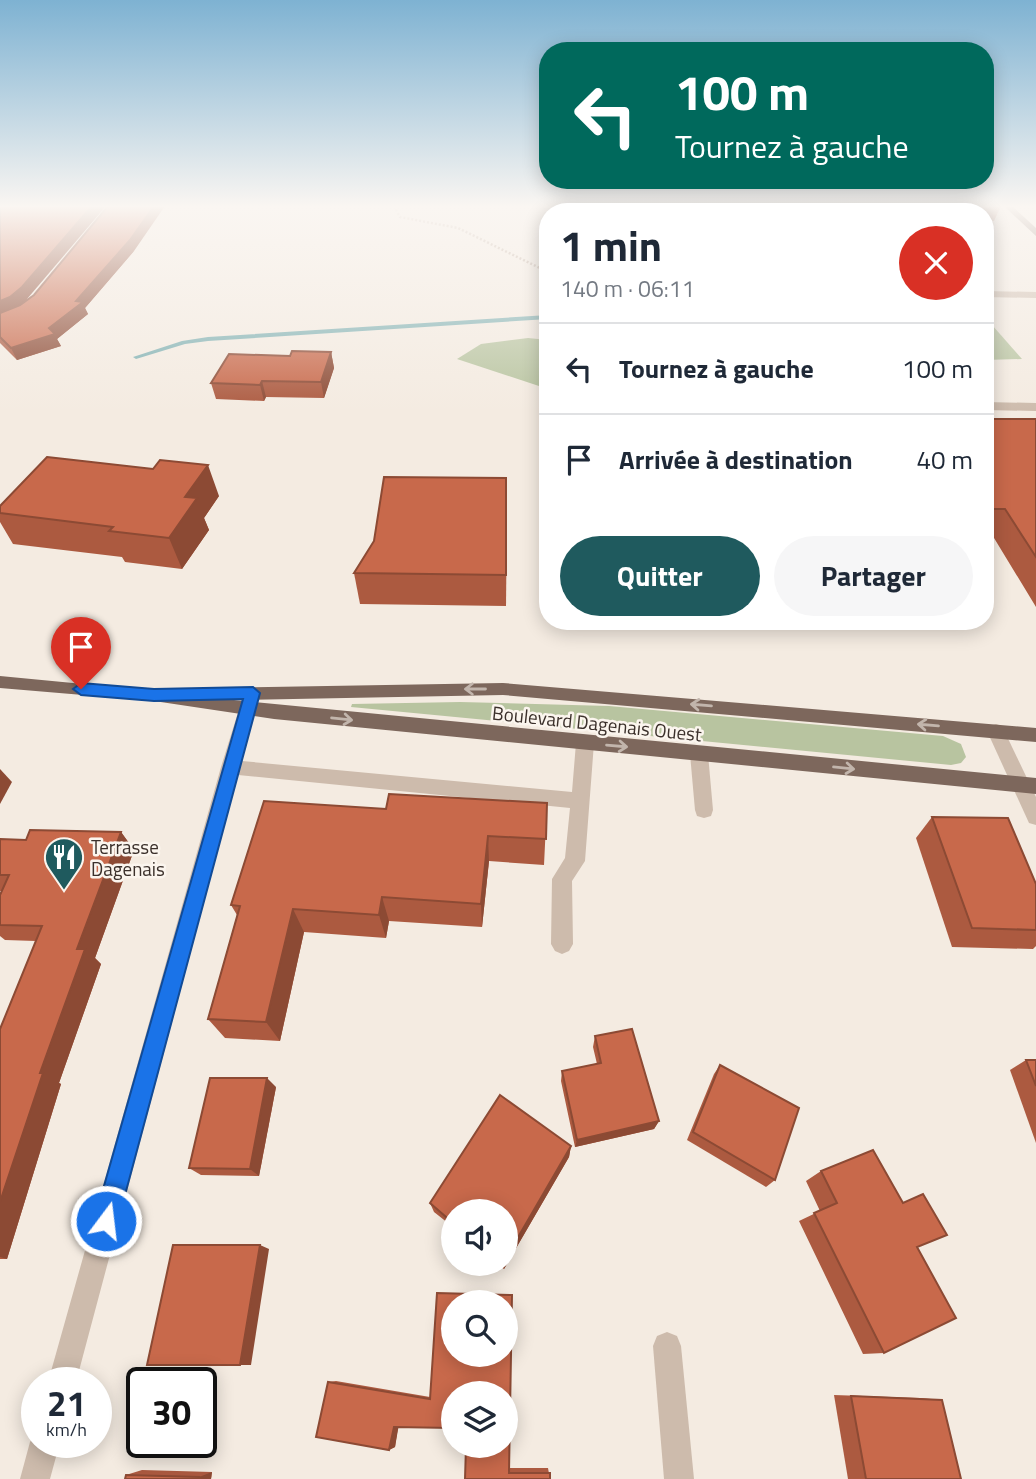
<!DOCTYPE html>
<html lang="fr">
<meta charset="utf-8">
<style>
body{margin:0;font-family:"Titillium Web",sans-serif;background:#f6f6f7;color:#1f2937;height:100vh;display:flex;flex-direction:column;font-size:26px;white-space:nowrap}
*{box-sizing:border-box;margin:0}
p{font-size:23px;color:#747a83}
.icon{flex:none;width:38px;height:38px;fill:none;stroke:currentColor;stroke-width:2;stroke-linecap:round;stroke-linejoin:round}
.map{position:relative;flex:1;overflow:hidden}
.sheet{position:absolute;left:539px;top:203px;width:455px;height:427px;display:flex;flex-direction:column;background:#fff;border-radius:28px;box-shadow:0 4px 18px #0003}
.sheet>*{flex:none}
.banner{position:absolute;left:539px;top:42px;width:455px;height:147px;border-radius:28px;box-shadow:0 4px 18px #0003;background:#00695c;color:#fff;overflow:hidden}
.tools{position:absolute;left:441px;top:1199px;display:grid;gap:14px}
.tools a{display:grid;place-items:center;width:77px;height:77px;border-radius:50%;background:#fff;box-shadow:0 4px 18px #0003;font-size:35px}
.speed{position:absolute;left:21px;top:1367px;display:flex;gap:14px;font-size:35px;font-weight:700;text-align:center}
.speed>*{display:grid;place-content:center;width:91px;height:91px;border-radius:50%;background:#fff;box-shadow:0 4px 18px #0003;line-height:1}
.speed small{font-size:18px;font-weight:400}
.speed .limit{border:4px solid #111;border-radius:10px;background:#fff;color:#111}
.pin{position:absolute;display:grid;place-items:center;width:60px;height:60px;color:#fff;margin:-72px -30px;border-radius:50% 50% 50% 0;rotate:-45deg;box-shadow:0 0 7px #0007}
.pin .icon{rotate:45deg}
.me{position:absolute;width:77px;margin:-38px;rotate:15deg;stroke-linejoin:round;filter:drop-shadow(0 0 5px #0008)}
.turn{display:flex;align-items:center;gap:24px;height:147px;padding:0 21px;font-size:32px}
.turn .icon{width:91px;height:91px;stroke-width:2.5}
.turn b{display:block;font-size:49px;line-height:60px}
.round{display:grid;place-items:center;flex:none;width:74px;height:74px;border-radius:37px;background:#f6f6f7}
.head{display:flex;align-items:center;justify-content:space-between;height:119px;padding:0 21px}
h1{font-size:42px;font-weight:700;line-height:52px}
.action{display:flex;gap:14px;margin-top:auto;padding:14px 21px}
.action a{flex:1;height:80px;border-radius:42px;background:#1f5a5e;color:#fff;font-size:28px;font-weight:700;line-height:80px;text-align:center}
.action a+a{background:#f6f6f7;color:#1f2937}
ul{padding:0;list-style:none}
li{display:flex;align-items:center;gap:21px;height:91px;padding:0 21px;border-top:2px solid #e0e1e3}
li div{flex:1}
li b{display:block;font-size:26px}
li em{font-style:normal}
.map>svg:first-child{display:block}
.green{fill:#b8c4a0}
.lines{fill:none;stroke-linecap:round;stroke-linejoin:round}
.stream{fill:#7fb0b2;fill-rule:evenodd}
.path{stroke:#b9a596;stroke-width:2.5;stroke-dasharray:2 2;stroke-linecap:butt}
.minor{fill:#cdbbac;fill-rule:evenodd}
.major{fill:#7d675c;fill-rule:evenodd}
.wall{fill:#ac5a40;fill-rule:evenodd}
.shaded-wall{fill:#8c4a34}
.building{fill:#c8694b;stroke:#8c4a34;stroke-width:2;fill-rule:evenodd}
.oneway{stroke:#c2b5ac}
.route{fill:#1a73e8;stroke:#114b97;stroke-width:2}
.labels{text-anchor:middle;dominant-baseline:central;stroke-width:5;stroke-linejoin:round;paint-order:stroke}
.street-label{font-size:19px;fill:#3b302b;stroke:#fbf5ee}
.poi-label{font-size:19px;fill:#3b302b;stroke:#fbf5ee;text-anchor:start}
</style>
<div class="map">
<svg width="1036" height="1479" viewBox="0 0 1036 1479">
<rect width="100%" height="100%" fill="#f4ebe1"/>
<g class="green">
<path d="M985 317 1022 359 985 360Z"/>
<path d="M528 338 548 340V389L457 359 481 344Z"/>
<path d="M460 702 609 706 943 736 961 744 966 757 961 763 951 765 351 707 352 704Z"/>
</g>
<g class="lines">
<path class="stream" d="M548 315V319L208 341 185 344 136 359 133 357 182 341 208 337Z"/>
<g class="path">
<path d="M394 206 400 217 458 228 548 272"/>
<path d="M576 206 594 208"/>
</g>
<g class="minor">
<path d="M720 206H772L773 207 769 210H723Z"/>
<path d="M985 291 1036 292V298L985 297Z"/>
<path d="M985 402 1036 403V411L985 410Z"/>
<path d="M252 687 260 693 242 761 572 792 576 743 579 738H591L594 743 585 861 572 881 573 944 569 951 562 954 555 951 551 944 552 879 565 858 570 808 238 775 76 1382H48L221 767 244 693Z"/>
<path d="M996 724 1002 726 1036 797V825L1029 823 987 731 990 726Z"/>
<path d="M699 747 705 749 708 754 713 810 711 816 704 818 697 816 695 810 690 754 693 749Z"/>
<path d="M667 1332 677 1336 681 1346 694 1479H664L653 1346 657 1336Z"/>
<path d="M37 1431V1442H60L50 1479H20L30 1442Z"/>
</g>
<g class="major">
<path d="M1004 206H1012L1036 228V236Z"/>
<path d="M0 676 198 695 200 690 206 688 503 683 1036 728V742L503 695 234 700 1036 778V794L274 719 154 701 0 688Z"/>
</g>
</g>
<g class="wall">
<path d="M0 206 27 299 134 251 85 308 88 314 57 339 61 346 17 360 0 343Z"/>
<path d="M808 206H864L868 212H807Z"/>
<path d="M897 206H1001L994 221H985V212H902Z"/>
<path d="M331 352 334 368 324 398 266 397 264 401 216 399 211 383 290 356Z"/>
<path d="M985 419H1036V607L991 533H985Z"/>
<path d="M219 496 204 518 209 530 182 569 125 562 122 557 13 544 0 522V506Z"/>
<path d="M507 509 506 606 360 604 354 573Z"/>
<path d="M547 803 544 865 489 861 482 927 389 921 386 938 304 932 280 1041 225 1038 208 1019 237 915 231 905 386 809Z"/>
<path d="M932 817 1036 884V946L1033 949 952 947 916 838Z"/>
<path d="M121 832 134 850 95 958 101 964 59 1083 61 1084 7 1259H0V1029L36 941 5 940 0 936V895L2 891H0V839L26 840Z"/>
<path d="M595 1036 659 1121 654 1129 575 1147 561 1081 562 1071 597 1064 593 1047Z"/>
<path d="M1026 1060H1036V1143L1010 1070Z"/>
<path d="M720 1065 775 1180 766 1187 687 1140 714 1074Z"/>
<path d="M276 1087 259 1176 201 1175 189 1168Z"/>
<path d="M571 1146 569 1157 504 1269 497 1264H506L453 1211V1227L434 1212 430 1203Z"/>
<path d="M821 1171 903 1202 917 1247 884 1353 863 1354 799 1221 820 1211 806 1181Z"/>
<path d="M437 1293 512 1295 509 1468H548L550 1479H465L466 1446H506V1393H453V1428L398 1427 395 1447 389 1450 316 1437 328 1382 336 1381 430 1397ZM453 1302H506V1354H453Z"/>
<path d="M834 1395 920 1398 942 1400 961 1479H848Z"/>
<path d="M142 1470 212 1472 211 1479H125L126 1475Z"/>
</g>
<g class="shaded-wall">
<path d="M92 206H106L27 299 16 309 0 316V301Z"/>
<path d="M154 206H165L134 251 85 308 88 314 57 339 61 346 17 360 11 348 49 328Z"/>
<path d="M331 352 334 368 324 398 321 382Z"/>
<path d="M262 381 266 397 264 401 260 385Z"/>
<path d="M208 465 219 496 204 518 209 530 182 569 169 538 185 497Z"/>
<path d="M0 769 12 782 0 804Z"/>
<path d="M121 832 134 850 95 958 101 964 59 1083 61 1084 7 1259 0 1257V1202L77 949Z"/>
<path d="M488 836 489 861 482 927 481 904Z"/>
<path d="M382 897 389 921 386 938 379 915Z"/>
<path d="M293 909 304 932 280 1041 266 1022Z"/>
<path d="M267 1078 276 1087 259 1176 250 1169Z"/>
<path d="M659 1121 654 1129 575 1147 577 1140Z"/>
<path d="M571 1146 569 1157 504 1269 503 1264H506V1258Z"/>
<path d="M260 1245 269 1249 251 1365H240Z"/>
<path d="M399 1424 395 1447 389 1450 394 1427Z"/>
<path d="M212 1472 211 1479H198L199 1477Z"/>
</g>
<g class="building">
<path d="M0 206H92L22 287 10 297 0 301Z"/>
<path d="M108 206H154L130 240 76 301 83 302 49 328 55 334 11 348 0 337V313L20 305 34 295Z"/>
<path d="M598 206H745L748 212H599Z"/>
<path d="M811 206H864L868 212H815Z"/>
<path d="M292 351 331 352 321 382 262 381 260 385 211 383 229 354 290 356Z"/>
<path d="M985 419H1036V557L1005 509H985Z"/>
<path d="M47 457 153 469 160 460 208 465 185 497 197 498 169 538 109 531 113 527 0 513V506Z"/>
<path d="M384 477 506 478V575L354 573 374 541Z"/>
<path d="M389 794 547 803 546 839 488 836 481 904 382 897 379 915 293 909 266 1022 208 1019 240 906 231 905 264 801 386 809Z"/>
<path d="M932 817 1008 818 1036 884V930L972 928Z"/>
<path d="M30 830 121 832 77 949H85L40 1073H43L0 1202V1029L42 926 0 925V895L9 875H0V839L26 840Z"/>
<path d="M632 1029 659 1121 577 1140 562 1071 601 1063 595 1036Z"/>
<path d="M1026 1060H1036V1086Z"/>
<path d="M720 1065 799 1108 775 1180 693 1132Z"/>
<path d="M210 1078H267L250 1169 189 1168Z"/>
<path d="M500 1095 571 1146 506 1258V1211H453V1223L430 1203Z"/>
<path d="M873 1150 903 1203 923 1194 947 1235 917 1247 956 1318 884 1353 814 1213 837 1203 821 1171Z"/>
<path d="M173 1245H260L240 1365H147Z"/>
<path d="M437 1293 512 1295 509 1473H550V1479H465L466 1446H506V1393H453V1428L394 1427 389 1450 316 1437 328 1382 430 1399ZM453 1302H506V1354H453Z"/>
<path d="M851 1396 942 1400 961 1479H866Z"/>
<path d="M126 1475 199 1477 198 1479H125Z"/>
</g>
<defs><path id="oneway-shaft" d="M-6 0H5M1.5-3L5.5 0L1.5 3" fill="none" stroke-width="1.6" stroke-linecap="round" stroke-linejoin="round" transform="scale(1.75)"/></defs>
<g class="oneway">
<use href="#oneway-shaft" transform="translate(475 689) rotate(180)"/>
<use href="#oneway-shaft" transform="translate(701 705) rotate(-175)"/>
<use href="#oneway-shaft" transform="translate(342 719) rotate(6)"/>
<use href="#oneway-shaft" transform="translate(928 725) rotate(-175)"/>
<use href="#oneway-shaft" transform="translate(617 746) rotate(5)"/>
<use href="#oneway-shaft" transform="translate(844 768) rotate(6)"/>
</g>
<linearGradient id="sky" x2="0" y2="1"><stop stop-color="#7eb2d2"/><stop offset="0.5" stop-color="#faf6f2"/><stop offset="1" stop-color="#faf6f2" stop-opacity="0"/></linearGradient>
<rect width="1036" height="413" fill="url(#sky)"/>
<path class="route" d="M81 683 154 689 253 687 260 693 118 1221 114 1229 106 1233 98 1229 94 1221 243 699 154 701 81 695 73 689Z"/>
<defs>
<g id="restaurant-pin" transform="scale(2.0125)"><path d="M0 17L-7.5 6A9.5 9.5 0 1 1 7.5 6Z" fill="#1f5a5e" stroke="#fbf5ee"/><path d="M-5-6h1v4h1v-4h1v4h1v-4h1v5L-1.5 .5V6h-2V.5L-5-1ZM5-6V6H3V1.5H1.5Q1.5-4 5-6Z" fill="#fff"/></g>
</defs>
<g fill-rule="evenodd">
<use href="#restaurant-pin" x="64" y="857"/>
</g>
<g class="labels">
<g class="street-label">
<text transform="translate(597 723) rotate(6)">Boulevard Dagenais Ouest</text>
</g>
<g class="poi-label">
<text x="91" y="846">Terrasse<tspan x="91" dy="22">Dagenais</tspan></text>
</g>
</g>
</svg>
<div class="tools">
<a><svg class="icon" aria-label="sound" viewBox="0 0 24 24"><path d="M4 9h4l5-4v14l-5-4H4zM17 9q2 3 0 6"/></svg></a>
<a><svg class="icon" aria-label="search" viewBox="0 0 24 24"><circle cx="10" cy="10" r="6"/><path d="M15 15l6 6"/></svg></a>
<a><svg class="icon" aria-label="layers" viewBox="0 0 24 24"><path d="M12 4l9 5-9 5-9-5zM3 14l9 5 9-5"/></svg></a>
</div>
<div class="speed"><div>21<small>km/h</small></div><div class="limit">30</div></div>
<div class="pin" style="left:81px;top:689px;background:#d93025"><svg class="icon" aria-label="arrive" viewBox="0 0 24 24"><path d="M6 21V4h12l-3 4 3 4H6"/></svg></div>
<svg class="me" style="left:106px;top:1221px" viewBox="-20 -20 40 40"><circle r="17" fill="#1a73e8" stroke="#fff" stroke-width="3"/><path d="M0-11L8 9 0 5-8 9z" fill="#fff"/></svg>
<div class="banner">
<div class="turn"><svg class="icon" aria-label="left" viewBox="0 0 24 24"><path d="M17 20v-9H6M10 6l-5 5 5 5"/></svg><div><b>100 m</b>Tournez à gauche</div></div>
</div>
<section class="sheet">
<div class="head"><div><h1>1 min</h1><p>140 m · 06:11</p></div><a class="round" style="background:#d93025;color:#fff"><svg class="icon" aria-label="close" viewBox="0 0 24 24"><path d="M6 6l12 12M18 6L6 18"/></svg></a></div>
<ul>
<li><svg class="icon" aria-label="left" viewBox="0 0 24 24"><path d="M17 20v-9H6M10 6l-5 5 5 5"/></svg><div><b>Tournez à gauche</b></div><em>100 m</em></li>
<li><svg class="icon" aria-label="arrive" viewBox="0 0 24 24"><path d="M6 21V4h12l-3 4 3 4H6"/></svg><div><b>Arrivée à destination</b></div><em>40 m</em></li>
</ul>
<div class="action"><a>Quitter</a><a>Partager</a></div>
</section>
</div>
